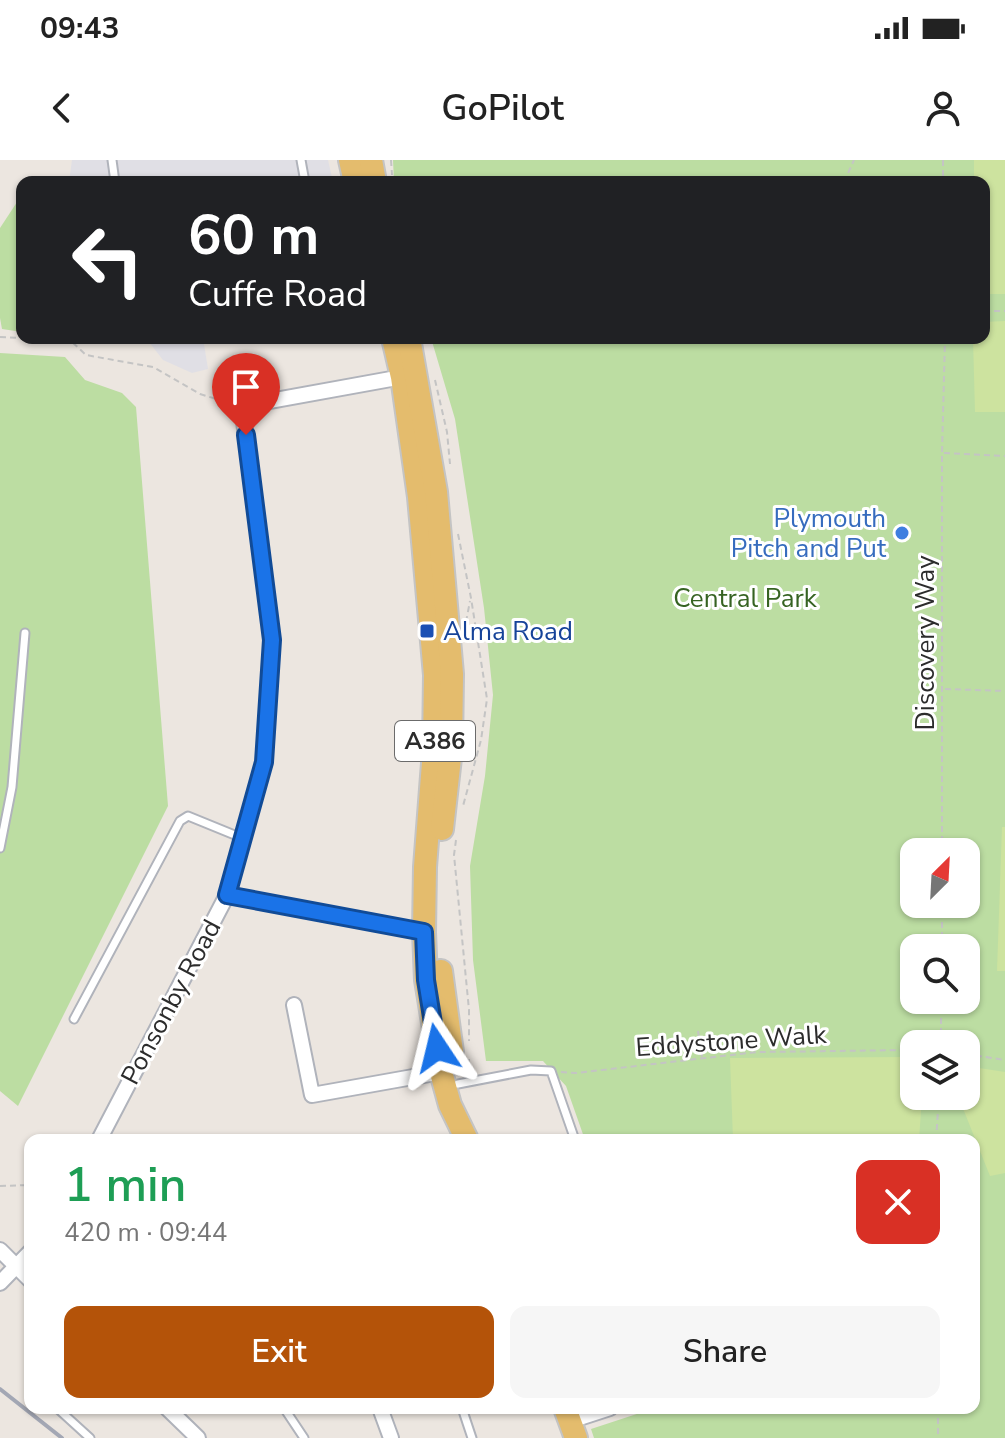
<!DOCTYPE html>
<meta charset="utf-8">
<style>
body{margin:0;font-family:"Nunito Sans",sans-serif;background:#f6f6f6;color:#222;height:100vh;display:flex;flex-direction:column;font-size:30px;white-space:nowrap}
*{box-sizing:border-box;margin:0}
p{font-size:26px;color:#767676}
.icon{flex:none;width:44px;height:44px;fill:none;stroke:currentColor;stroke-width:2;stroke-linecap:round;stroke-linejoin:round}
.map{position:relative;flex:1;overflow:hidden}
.panel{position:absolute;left:24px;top:974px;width:956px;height:280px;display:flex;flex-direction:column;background:#fff;border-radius:16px;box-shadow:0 2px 6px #0004}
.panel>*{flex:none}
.guide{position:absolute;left:16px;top:16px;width:974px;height:168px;border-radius:16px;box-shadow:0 2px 6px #0004;background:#202124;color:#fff;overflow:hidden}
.needle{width:52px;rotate:24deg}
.buttons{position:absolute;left:900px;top:678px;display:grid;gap:16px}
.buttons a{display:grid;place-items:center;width:80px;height:80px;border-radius:16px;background:#fff;box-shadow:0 2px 6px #0004;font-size:40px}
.pin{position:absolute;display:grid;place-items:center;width:68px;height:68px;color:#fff;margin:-82px -34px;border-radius:50% 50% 50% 0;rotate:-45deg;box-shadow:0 0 8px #0007}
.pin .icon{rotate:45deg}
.me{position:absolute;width:88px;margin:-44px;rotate:350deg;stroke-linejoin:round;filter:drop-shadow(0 0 6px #0008)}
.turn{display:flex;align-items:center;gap:28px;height:168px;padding:0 40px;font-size:36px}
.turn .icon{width:104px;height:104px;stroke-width:2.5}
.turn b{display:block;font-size:56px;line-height:68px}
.round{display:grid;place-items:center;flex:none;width:84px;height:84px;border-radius:16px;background:#f6f6f6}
.overview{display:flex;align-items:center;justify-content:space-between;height:136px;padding:0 40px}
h1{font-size:48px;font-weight:600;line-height:60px;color:#1e9e55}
.primary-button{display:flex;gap:16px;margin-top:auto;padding:16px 40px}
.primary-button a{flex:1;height:92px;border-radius:16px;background:#b45309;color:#fff;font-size:32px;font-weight:600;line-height:92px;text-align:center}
.primary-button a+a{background:#f6f6f6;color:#222}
.status{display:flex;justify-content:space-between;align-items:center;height:56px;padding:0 40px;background:#fff;direction:ltr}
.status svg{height:22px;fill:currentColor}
header{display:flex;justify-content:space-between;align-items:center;height:104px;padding:0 40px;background:#fff;font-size:36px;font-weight:600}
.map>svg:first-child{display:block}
.industrial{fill:#e0dfe5}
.green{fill:#bcdda2;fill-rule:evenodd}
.pitch{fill:#cde39f}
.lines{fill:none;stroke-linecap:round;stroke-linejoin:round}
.service-casing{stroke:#b0b3bb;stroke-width:11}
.minor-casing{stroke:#b0b3bb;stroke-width:18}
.primary-casing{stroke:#c4c4c4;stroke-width:26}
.path{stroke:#c4c4c4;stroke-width:2;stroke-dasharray:6 4;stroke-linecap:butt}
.service{stroke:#fff;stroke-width:7}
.minor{stroke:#fff;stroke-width:14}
.primary{stroke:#e4bc6d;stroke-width:22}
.rail{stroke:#a3a7b4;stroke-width:4}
.route-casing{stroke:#114b97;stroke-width:20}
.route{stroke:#1a73e8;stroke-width:14}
.shop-dot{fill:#3f7fe0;stroke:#fff;stroke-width:3}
.transit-dot{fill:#1a4fb4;stroke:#fff;stroke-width:3}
.labels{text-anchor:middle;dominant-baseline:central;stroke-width:6;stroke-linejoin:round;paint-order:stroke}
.shield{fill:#fff;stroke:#6b6b6b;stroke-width:2}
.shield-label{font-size:24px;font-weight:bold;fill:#2c2c2c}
.shop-label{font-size:26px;fill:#366cbe;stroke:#fff;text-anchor:end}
.park-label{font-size:26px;fill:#366322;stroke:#fff}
.transit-label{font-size:26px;fill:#164399;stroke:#fff;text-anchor:start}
.street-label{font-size:26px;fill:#2c2c2c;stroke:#fff}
</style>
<div class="status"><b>09:43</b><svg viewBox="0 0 49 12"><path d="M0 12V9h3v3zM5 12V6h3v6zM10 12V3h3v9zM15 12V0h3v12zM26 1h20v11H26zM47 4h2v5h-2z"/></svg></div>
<header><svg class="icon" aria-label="back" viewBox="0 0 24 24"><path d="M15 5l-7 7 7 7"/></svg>GoPilot<svg class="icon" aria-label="person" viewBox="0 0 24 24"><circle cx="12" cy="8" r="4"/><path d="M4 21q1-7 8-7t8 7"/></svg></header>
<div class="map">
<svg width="1005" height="1278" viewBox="0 0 1005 1278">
<rect width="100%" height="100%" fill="#ece6e0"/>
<g class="industrial">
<path d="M72 0H328L333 22H69Z"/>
<path d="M146 178H203L208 209 192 213 163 200Z"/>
</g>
<g class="green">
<path d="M393 0H1005V1278H594L591 1269 655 1248H974V980H585L566 926 543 901H486L473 800 470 706 485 616 493 535 484 448 455 259 431 178H984V22H394ZM914 692H966V744H914ZM914 788H966V840H914ZM914 884H966V936H914Z"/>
<path d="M21 36 22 40V172L2 169 0 158V68Z"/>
<path d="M0 193 65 197 85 220 122 233 136 247 168 646 18 946 0 931Z"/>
</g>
<g class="pitch">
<path d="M974 0H1005V134H984V22H974Z"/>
<path d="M1005 161V252H975L973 178H984V162Z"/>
<path d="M1002 667H1005V811H997Z"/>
<path d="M914 897V936H922L919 980H733L730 898Z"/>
<path d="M979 908 1005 912V1013L990 1016 958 936H966V909Z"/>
</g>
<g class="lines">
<g class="service-casing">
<g id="service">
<path d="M112 0 115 22"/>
<path d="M301 0 305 22"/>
<path d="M0 688 12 627 25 473"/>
<path d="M74 859 180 661 188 656 242 678"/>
<path d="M458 924 531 910 551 911 575 980"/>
<path d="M57 1248 90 1278"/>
<path d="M284 1248 304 1278"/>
<path d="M462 1248 472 1278"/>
</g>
</g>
<g class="minor-casing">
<g id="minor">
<path d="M227 735 424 772"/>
<path d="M294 845 312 935 441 912"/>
<path d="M99 980 227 735 264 602 272 480 242 246 402 217"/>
<path d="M0 1090 30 1120"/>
<path d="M0 1123 30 1092"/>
<path d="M167 1248 198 1278"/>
<path d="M380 1248 391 1278"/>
<path d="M570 1261 610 1248"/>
</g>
</g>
<g class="primary-casing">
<g id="primary">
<path d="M350 0 355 22"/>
<path d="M371 0 375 22"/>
<path d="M393 178 402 217 419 337 435 515 434 590 425 707 424 772 426 820 441 912 450 945 467 980"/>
<path d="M409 178 436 332 452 514 451 589 442 669"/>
<path d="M441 811 452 892"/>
<path d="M565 1248 576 1278"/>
</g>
</g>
<g class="path">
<path d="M391 0 392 15"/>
<path d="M943 0V22"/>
<path d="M844 22 854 0"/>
<path d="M984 151H1005"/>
<path d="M0 177 22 178"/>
<path d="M24 178 70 180 86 195 153 207 200 234 229 243"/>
<path d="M435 220 447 272 450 304"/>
<path d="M944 293 1005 296"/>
<path d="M458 374 471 438 487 539 481 580 463 646"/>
<path d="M466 462 470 441"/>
<path d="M945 529 1005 531"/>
<path d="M456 680 454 695 469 850V881"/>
<path d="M942 692V293L945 178"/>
<path d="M942 788V744"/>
<path d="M698 871 702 897"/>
<path d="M941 884V840"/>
<path d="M966 894 1005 900"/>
<path d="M469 899V913"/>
<path d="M561 912 576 913 757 892 914 890"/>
<path d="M936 980 939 936"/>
<path d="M0 1026 30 1025"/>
<path d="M938 1248V1278"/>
</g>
<use href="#service" class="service"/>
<use href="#minor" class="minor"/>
<use href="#primary" class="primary"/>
<path class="rail" d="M0 1229 62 1278"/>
</g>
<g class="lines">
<g class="route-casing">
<path id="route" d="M246 275 272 480 264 602 227 735 424 772 426 820 437 888"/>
</g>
<use href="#route" class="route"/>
</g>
<circle class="shop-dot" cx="902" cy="373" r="8"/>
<rect class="transit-dot" x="419" y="463" width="16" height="16" rx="4"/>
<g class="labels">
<rect class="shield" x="395" y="561" width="80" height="40" rx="6"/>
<g class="shield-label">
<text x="435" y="581">A386</text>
</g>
<g class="shop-label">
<text x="886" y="358">Plymouth<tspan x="886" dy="30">Pitch and Put</tspan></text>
</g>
<g class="park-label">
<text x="745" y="438">Central Park</text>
</g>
<g class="transit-label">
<text x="443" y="471">Alma Road</text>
</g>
<g class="street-label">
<text transform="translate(925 483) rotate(-90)">Discovery Way</text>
<text transform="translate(171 842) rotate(-62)">Ponsonby Road</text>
<text transform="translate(731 881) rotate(-4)">Eddystone Walk</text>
</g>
</g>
</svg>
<div class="buttons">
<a><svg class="needle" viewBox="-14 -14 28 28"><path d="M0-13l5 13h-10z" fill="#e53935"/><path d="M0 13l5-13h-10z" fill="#767676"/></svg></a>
<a><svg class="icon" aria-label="search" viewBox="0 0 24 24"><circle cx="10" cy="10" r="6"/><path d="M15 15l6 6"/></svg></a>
<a><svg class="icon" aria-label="layers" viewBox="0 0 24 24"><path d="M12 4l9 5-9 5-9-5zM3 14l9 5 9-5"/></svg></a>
</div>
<div class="pin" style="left:246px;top:275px;background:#d93025"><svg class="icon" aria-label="arrive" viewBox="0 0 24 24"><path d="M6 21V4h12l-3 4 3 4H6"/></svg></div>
<svg class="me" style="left:437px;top:888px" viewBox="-20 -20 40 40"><path d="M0-17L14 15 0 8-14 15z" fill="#1a73e8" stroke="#fff" stroke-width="4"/></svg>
<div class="guide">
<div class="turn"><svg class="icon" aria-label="left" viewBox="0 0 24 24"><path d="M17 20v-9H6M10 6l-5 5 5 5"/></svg><div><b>60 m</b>Cuffe Road</div></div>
</div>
<section class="panel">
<div class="overview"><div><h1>1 min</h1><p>420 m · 09:44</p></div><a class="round" style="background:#d93025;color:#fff"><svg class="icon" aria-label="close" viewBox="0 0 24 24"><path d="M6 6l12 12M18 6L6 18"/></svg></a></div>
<div class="primary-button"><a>Exit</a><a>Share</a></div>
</section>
</div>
